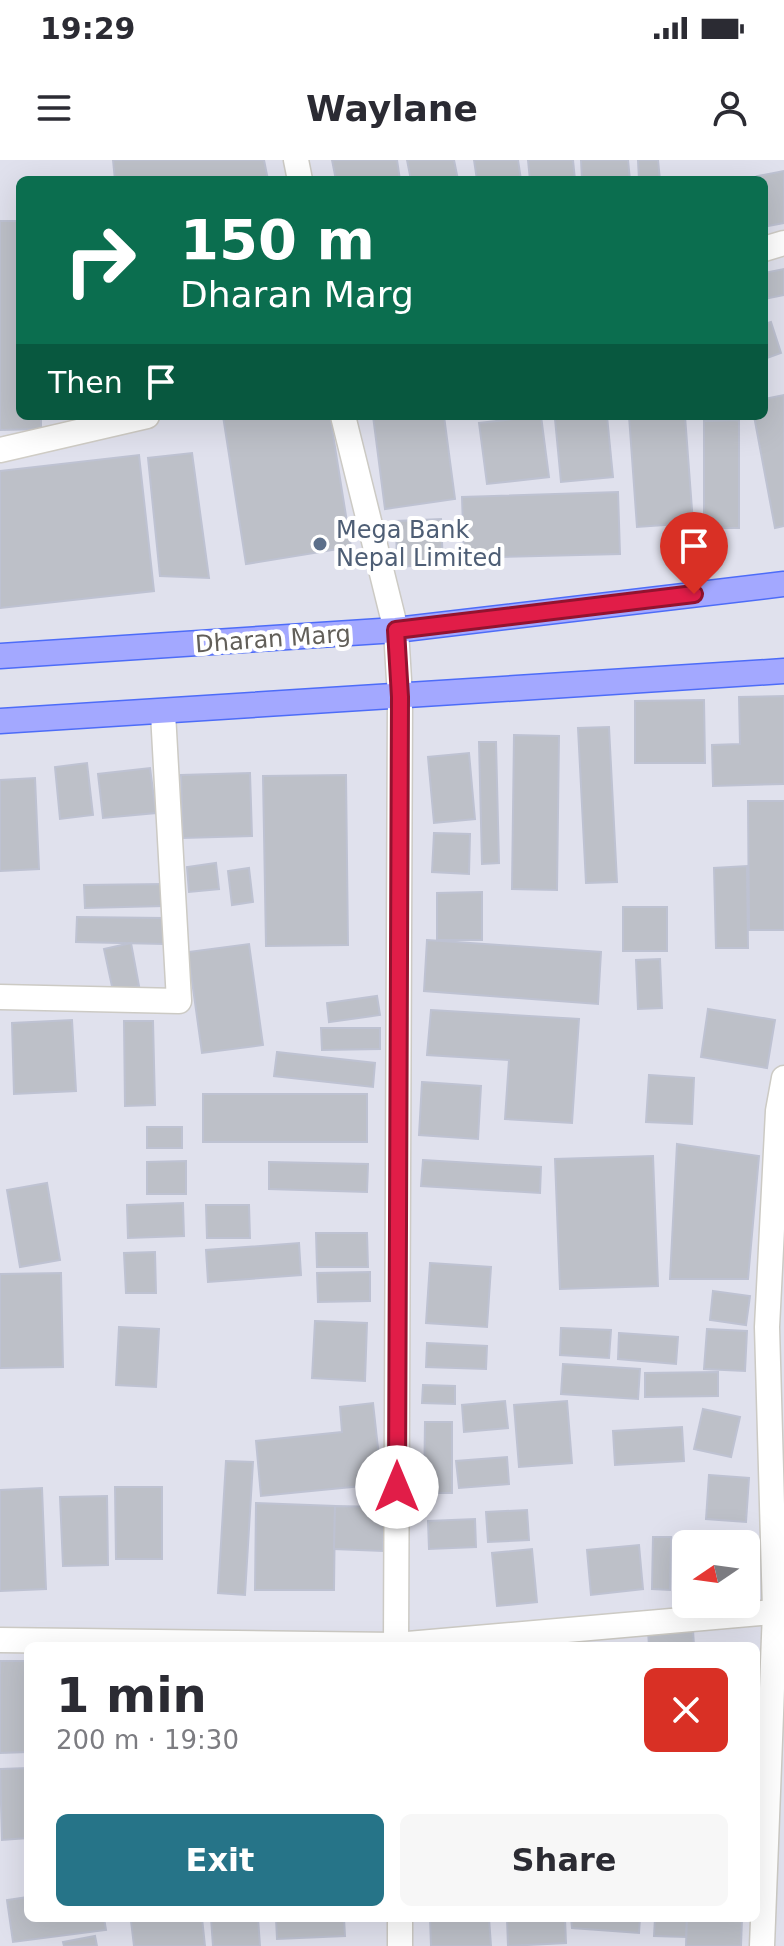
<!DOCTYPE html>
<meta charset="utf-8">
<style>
body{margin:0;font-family:"DejaVu Sans",sans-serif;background:#f7f7f7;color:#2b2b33;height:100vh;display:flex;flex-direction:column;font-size:30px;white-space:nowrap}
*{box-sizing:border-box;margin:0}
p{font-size:26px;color:#7c7c81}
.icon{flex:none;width:44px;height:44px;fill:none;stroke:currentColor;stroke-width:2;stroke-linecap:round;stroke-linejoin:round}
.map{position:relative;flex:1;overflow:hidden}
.panel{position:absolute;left:24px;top:1482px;width:736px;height:280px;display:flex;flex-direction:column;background:#fff;border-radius:12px;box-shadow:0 8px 32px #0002}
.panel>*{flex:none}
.guide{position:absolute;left:16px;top:16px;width:752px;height:244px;border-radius:12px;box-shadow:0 8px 32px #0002;background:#0b6e4f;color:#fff;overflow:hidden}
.needle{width:52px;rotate:257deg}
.fabs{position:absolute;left:672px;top:1370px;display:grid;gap:16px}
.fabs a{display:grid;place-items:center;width:88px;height:88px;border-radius:12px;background:#fff;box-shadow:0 8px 32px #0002;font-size:40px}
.pin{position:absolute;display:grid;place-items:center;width:68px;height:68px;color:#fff;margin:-82px -34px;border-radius:50% 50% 50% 0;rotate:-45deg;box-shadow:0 0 8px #0007}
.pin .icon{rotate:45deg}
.me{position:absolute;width:88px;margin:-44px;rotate:0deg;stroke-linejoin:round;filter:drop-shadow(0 0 6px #0008)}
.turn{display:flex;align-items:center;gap:28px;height:168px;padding:0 32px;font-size:36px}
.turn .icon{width:104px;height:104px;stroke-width:2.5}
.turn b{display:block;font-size:56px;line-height:68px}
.then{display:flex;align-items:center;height:76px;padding:0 32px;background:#0003;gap:16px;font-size:30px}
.round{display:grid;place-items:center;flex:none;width:84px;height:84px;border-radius:12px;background:#f7f7f7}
.head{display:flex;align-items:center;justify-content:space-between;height:136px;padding:0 32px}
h1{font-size:48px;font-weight:800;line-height:60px}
.button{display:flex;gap:16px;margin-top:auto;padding:16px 32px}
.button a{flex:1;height:92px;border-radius:12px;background:#267488;color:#fff;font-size:32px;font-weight:800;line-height:92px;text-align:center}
.button a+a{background:#f7f7f7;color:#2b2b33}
.status{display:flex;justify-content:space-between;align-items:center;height:56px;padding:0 40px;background:#fff;direction:ltr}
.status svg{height:22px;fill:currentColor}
header{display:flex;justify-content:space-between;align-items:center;height:104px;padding:0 32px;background:#fff;font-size:36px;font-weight:800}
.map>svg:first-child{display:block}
.building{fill:#bdc0c8;stroke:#bec2d2;stroke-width:2}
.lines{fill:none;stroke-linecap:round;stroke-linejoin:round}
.street-casing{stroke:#cccac4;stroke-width:27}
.secondary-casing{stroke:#d0cdc6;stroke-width:27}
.primary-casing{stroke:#4d6cf8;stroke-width:27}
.street{stroke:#fff;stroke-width:24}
.secondary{stroke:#fff;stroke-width:24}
.primary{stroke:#a3a8ff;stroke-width:24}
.route-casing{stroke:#92132f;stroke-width:20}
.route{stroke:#e11d48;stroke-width:14}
.service-dot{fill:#5c6f8a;stroke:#fff;stroke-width:3}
.labels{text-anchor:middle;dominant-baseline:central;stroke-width:8;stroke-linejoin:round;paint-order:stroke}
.service-label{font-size:24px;fill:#4e5e75;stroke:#fff;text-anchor:start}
.street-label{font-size:24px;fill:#625f59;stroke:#fff}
</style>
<div class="status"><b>19:29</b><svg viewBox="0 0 49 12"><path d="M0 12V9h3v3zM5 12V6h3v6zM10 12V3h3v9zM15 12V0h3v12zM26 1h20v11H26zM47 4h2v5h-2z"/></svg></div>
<header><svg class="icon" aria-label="menu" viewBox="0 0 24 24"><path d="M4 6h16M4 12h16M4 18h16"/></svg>Waylane<svg class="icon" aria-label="person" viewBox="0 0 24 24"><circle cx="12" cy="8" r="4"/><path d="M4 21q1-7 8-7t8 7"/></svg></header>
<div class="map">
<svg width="784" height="1786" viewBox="0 0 784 1786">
<rect width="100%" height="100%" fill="#e0e1ed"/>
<g class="building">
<path d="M113 0H264L268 20H115Z"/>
<path d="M332 0H397L400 20H336Z"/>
<path d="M407 0H454L458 20H411Z"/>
<path d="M474 0H518L521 20H477Z"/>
<path d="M528 0H573L575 20H530Z"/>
<path d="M581 0H628L630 20H582Z"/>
<path d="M638 0H658L660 20H639Z"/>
<path d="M784 11V63L768 66 764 20 758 16Z"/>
<path d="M0 61H20V256H41V269L0 270Z"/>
<path d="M784 109V135L764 139V113Z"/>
<path d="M771 162 781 193 764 199V164Z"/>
<path d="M784 235V366L775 368 754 256H764V239Z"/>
<path d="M223 256H330L351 387 246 404Z"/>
<path d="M373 256H444L455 339 385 349Z"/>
<path d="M541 256 549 317 487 324 479 263Z"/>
<path d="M607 256 613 317 561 322 555 259Z"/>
<path d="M629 256H685L693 363 637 367Z"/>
<path d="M739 260V368H704V261Z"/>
<path d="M192 293 209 418 160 416 148 298Z"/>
<path d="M139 295 154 431 0 448V311Z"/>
<path d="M618 332 620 394 464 398 462 337Z"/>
<path d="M441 359 443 404 397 407 396 361Z"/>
<path d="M784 536V624L713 626 712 585 740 584 739 537Z"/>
<path d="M704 540 705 603H635V541Z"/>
<path d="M609 567 617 722 586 723 578 568Z"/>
<path d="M514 575 559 576 557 730 512 729Z"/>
<path d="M479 582H496L499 703 482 704Z"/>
<path d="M469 593 475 659 434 663 428 597Z"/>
<path d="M87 603 93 655 60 659 55 607Z"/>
<path d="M150 608 156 653 103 658 98 614Z"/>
<path d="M250 613 252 676 183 678 181 615Z"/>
<path d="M346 615 348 785 266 786 263 616Z"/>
<path d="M35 618 39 709 0 711V620Z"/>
<path d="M748 641H784V770H749Z"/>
<path d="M434 673 470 674 469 714 432 712Z"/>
<path d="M216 703 219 729 189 732 187 707Z"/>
<path d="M747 706 748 788H716L714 708Z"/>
<path d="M249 708 253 742 232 745 228 711Z"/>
<path d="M164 724V746L85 748 84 725Z"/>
<path d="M482 732V780H437V733Z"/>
<rect x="623" y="747" width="44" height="44"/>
<path d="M77 757 164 758V784L76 782Z"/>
<path d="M427 780 601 792 598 844 424 831Z"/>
<path d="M131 783 139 826 113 831 104 789Z"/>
<path d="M249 784 263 885 202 893 188 792Z"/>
<path d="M660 799 662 848 638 849 636 800Z"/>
<path d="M377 836 380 855 329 862 327 843Z"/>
<path d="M708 849 775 860 767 908 701 897Z"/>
<path d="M431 850 579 859 572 963 505 959 509 900 427 895Z"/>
<path d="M72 860 76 931 14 934 12 863Z"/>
<path d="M124 861H153L155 945 125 946Z"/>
<path d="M321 868H380V889L322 890Z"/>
<path d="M277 892 375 903 373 927 274 916Z"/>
<path d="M649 915 694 918 692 964 646 962Z"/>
<path d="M422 922 481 926 478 979 419 975Z"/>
<rect x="203" y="934" width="164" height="48"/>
<rect x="147" y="967" width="35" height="21"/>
<path d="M677 984 759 996 748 1119H670Z"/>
<path d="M653 996 658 1126 560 1129 555 999Z"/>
<path d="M423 1000 541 1007 540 1033 421 1026Z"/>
<path d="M186 1001V1034H147V1002Z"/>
<path d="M269 1002 368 1004 367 1032 269 1029Z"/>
<path d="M47 1023 60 1100 20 1107 7 1030Z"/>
<path d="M183 1043 184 1076 128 1078 127 1045Z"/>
<path d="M206 1045H249L250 1078H207Z"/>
<path d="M316 1073H367L368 1107H317Z"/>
<path d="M299 1083 301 1115 208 1122 206 1090Z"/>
<path d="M155 1092 156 1133H126L124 1093Z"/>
<path d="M430 1103 491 1107 487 1167 426 1163Z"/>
<path d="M370 1112V1141L318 1142 317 1113Z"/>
<path d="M61 1113 63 1207 0 1208V1114Z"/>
<path d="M713 1131 750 1136 746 1165 710 1160Z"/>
<path d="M315 1161 367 1163 365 1221 312 1218Z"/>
<path d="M119 1167 159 1169 156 1227 116 1225Z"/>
<path d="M561 1168 611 1170 609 1198 560 1195Z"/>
<path d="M707 1169 747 1171 745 1211 704 1209Z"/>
<path d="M619 1173 678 1177 676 1204 618 1199Z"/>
<path d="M427 1183 487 1186 486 1209 426 1207Z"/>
<path d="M563 1204 640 1209 638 1239 561 1234Z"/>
<path d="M718 1212V1236L645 1237V1213Z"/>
<path d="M423 1225 455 1226V1244L422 1243Z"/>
<path d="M505 1241 508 1268 464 1272 462 1245Z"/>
<path d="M567 1241 572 1303 519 1307 514 1245Z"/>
<path d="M373 1243 382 1324 261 1336 256 1281 342 1272 340 1247Z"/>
<path d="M703 1249 740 1257 731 1297 694 1289Z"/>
<path d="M425 1262H452V1333H424Z"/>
<path d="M682 1267 684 1301 615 1305 613 1271Z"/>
<path d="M507 1297 509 1324 459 1328 456 1301Z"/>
<path d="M226 1301 253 1302 245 1435 218 1433Z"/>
<path d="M709 1315 749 1318 746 1362 706 1359Z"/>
<path d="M115 1327H162V1399H116Z"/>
<path d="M42 1328 46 1429 0 1431V1330Z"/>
<path d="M107 1336 108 1405 63 1406 60 1337Z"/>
<path d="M256 1343 335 1346 334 1430H255Z"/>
<path d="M335 1346 384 1347 383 1391 334 1389Z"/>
<path d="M527 1350 529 1380 488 1382 486 1352Z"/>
<path d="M475 1359 476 1387 429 1389 428 1361Z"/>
<path d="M653 1377H671L670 1430 652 1429Z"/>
<path d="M639 1385 643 1429 591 1435 587 1390Z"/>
<path d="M532 1389 537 1442 497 1446 492 1393Z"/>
<path d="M677 1399H686V1436L677 1435Z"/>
<path d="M693 1470 694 1486H649L648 1471Z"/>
<path d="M0 1501H28V1592L0 1593Z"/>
<path d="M28 1608V1678L2 1680 0 1609Z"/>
<path d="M28 1737V1758H104L106 1770 13 1782 7 1740Z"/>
<path d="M162 1758H202L205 1786H134L131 1761Z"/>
<path d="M211 1758H258L260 1786H213Z"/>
<path d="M276 1758H344L345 1776 277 1779Z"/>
<path d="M430 1758H489L491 1786H431Z"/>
<path d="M507 1758H565L566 1783 508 1786Z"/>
<path d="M571 1758H640L639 1773 572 1768Z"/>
<path d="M655 1758H687L686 1777 654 1776Z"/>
<path d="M687 1758H742L741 1786H686Z"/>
<path d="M95 1776 97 1786H64L63 1782Z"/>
</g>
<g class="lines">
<g class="street-casing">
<g id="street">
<path d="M296 0 300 20"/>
<path d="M343 256 396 470 400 537 396 1486"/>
<path d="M0 837 179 841 163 553"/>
<path d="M0 1480 396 1485 784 1451"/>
<path d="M400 1758V1786"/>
<path d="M762 1786 775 1451 767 1167 778 951 784 918"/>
</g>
</g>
<g class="secondary-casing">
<g id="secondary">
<path d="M764 89 784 83"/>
<path d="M0 290 147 256"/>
</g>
</g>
<g class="primary-casing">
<g id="primary">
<path d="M0 496 396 470 784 424"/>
<path d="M0 561 784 511"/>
</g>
</g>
<use href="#street" class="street"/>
<use href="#secondary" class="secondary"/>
<use href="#primary" class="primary"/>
</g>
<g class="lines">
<g class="route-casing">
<path id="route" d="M397 1327 400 537 396 470 694 434"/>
</g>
<use href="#route" class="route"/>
</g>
<circle class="service-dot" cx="320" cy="384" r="8"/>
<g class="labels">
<g class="service-label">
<text x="336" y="370">Mega Bank<tspan x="336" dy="28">Nepal Limited</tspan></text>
</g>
<g class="street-label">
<text transform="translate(273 479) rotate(-4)">Dharan Marg</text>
</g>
</g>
</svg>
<div class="fabs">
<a><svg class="needle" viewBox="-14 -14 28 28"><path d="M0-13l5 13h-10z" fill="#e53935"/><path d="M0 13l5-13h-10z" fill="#7c7c81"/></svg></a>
</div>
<div class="pin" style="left:694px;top:434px;background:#d93025"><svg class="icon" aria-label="arrive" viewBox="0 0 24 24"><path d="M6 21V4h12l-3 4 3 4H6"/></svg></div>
<svg class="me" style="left:397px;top:1327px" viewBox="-20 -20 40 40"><circle r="19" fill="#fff"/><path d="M0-13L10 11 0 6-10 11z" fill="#e11d48"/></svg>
<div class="guide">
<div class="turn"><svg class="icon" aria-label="right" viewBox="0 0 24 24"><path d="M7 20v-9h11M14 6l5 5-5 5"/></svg><div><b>150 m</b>Dharan Marg</div></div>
<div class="then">Then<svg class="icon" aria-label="arrive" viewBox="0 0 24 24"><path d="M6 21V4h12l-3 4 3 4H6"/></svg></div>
</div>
<section class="panel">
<div class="head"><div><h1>1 min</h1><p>200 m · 19:30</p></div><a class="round" style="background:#d93025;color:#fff"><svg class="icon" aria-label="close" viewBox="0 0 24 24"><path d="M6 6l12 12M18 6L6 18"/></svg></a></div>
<div class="button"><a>Exit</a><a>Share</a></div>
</section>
</div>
